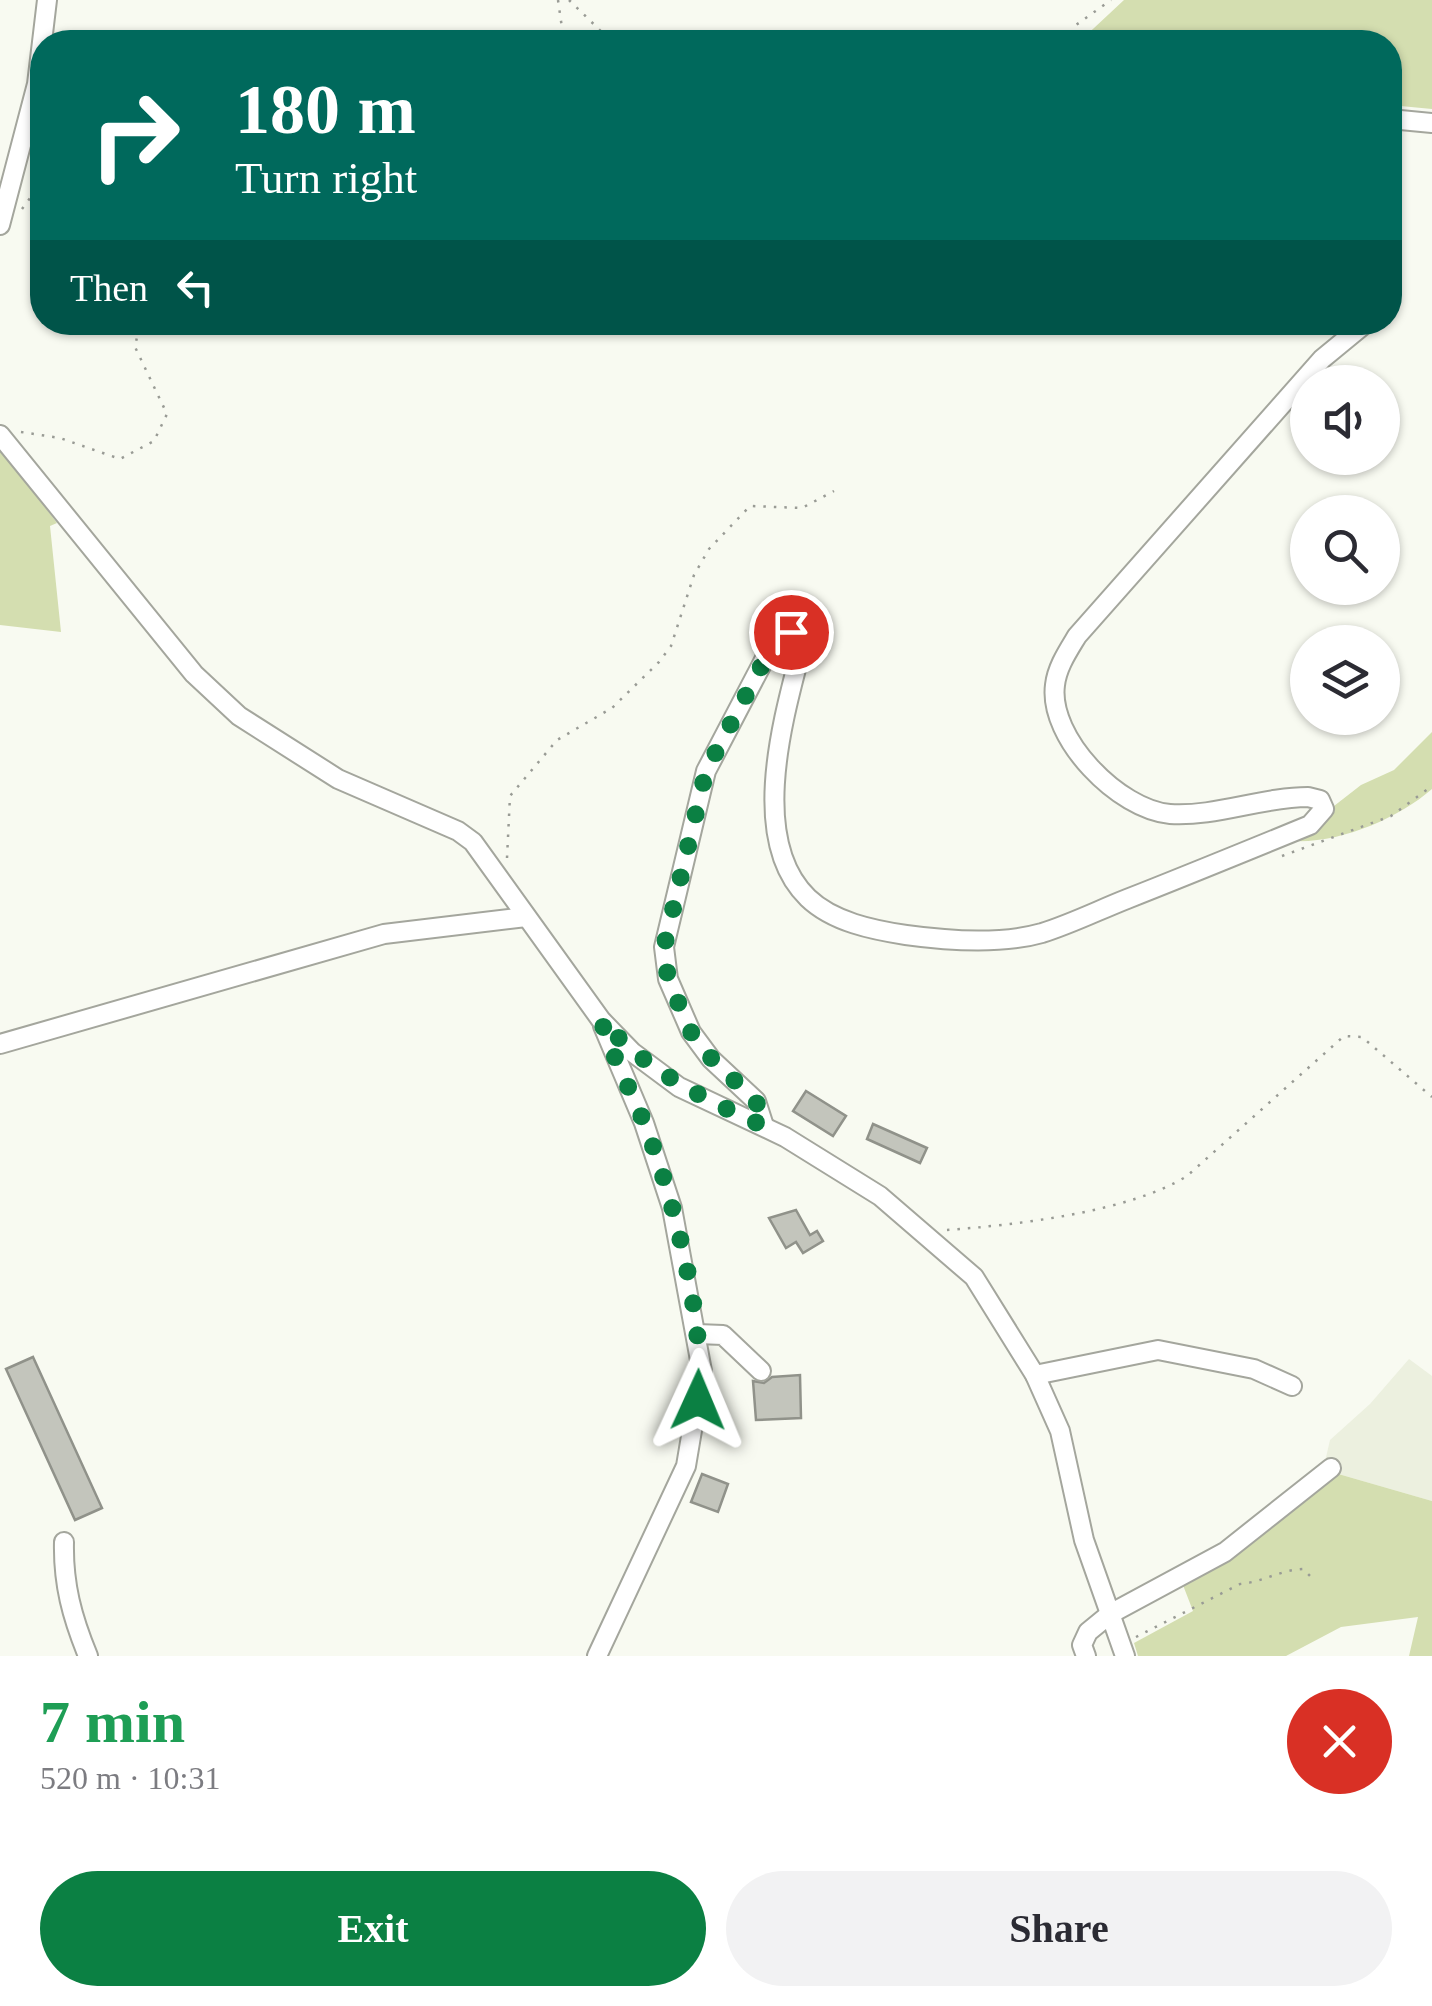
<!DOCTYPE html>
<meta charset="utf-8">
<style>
body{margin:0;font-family:"Times New Roman",serif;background:#f2f2f3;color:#2b2b33;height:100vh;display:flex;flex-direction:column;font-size:38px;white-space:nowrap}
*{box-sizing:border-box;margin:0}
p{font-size:32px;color:#7c7c81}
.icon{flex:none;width:55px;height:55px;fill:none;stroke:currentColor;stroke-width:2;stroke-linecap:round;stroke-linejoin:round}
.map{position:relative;height:1656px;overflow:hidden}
.sheet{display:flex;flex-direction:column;background:#fff;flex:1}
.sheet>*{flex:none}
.hud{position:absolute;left:30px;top:30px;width:1372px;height:305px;border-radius:40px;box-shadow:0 2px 8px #0004;background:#00695c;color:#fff;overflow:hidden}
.buttons{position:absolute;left:1290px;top:365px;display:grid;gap:20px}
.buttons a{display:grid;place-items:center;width:110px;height:110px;border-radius:50%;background:#fff;box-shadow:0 2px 8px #0004;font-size:50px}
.pin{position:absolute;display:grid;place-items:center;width:85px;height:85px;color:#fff;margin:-42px;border:5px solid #fff;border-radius:50%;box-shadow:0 2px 10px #0007}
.me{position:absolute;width:110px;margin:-55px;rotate:1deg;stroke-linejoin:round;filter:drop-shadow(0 0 8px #0008)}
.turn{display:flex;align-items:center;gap:35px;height:210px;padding:0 40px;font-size:45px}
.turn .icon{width:130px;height:130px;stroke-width:2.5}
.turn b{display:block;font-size:70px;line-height:85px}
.then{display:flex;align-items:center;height:95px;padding:0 40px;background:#0003;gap:20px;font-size:38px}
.round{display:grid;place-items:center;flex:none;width:105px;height:105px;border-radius:52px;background:#f2f2f3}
.overview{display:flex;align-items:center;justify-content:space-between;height:170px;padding:0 40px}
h1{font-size:60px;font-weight:700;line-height:75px;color:#1e9e55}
.action{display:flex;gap:20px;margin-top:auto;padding:20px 40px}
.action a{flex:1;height:115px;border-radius:60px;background:#0b8043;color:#fff;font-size:40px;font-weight:700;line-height:115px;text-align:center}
.action a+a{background:#f2f2f3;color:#2b2b33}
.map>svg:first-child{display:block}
.built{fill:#ecf0df}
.green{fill:#d4deb0}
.building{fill:#c3c5bc;stroke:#90928a;stroke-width:2.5}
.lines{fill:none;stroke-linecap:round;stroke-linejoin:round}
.minor-casing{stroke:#a4a69d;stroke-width:22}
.path{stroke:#999b95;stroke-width:2.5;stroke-dasharray:2.5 8;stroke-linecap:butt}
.minor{stroke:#fff;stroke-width:18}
.route{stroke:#0b8043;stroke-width:18;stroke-dasharray:0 32.4}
</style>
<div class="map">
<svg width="1432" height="1656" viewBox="0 0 1432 1656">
<rect width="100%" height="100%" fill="#f8faf1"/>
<path class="built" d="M1409 1359 1432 1376V1501L1328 1471 1324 1466 1330 1440 1370 1404Z"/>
<g class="green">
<path d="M1124 0H1432V109L1390 105V42H1079Z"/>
<path d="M0 447 57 523 50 526 61 632 0 625Z"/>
<path d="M1432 732V789C1394 822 1323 851 1273 838L1316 820 1361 785 1394 770Z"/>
<path d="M1328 1471 1432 1501V1656H1409L1418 1617 1341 1627 1286 1656H1138L1134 1643 1193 1611 1181 1580Z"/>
</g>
<g class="building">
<path d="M806 1091 846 1116 833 1136 793 1111Z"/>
<path d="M873 1124 927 1148 920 1163 867 1139Z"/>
<path d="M796 1210 810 1235 817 1231 823 1241 803 1253 796 1242 786 1248 769 1218Z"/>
<path d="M33 1357 102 1508 75 1520 6 1369Z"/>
<path d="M800 1375 801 1418 756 1420 753 1381 764 1383 772 1377Z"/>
<path d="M702 1474 728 1484 718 1512 691 1502Z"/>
</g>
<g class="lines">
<g class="minor-casing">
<g id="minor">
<path d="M1390 119 1432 123"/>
<path d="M0 225 37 84 47 0"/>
<path d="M0 435 194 674 239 716 338 779 458 831 473 842 601 1020 632 1052 679 1087 785 1137 880 1196 974 1277 1035 1375 1060 1431 1084 1540 1125 1656"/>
<path d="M0 1044 384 934 526 917"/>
<path d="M764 1126 756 1101 711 1059 691 1032 668 979 664 947 706 771 773 643 791 632 801 650C783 719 748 840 808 898 833 922 873 930 906 935 949 941 1000 945 1042 933 1071 924 1099 910 1127 899 1188 875 1249 850 1310 825L1324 809 1320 800 1308 797C1263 797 1215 817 1170 814 1119 810 1048 738 1055 685 1057 667 1068 651 1077 636L1322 359 1367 322"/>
<path d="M697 1334 723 1335 761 1371"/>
<path d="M1035 1375 1158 1350 1254 1369 1292 1386"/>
<path d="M64 1542C63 1584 72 1617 88 1656"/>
<path d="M597 1656 686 1466 702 1371 672 1208 644 1123 603 1026"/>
<path d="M1086 1656 1082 1645 1088 1632 1110 1614 1225 1552 1331 1468"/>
</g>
</g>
<g class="path">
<path d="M558 0 564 42"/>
<path d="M569 0 612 42"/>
<path d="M1065 42 1076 25 1111 0"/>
<path d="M22 209 42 182"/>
<path d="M21 432 60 438 120 459 154 441 167 414 135 347 140 322"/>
<path d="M1282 856 1391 816 1432 786"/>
<path d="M507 858 510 796 557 740 612 708 659 662 671 646 694 575 709 549 750 506 802 508 834 491"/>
<path d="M947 1230C1015 1225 1130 1212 1187 1176L1344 1036 1362 1037 1432 1097"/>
<path d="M1136 1637 1240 1584C1263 1582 1280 1570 1303 1569L1311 1577"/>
</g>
<use href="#minor" class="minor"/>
</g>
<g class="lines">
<path class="route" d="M698 1400C707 1325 672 1191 643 1120 629 1087 612 1055 601 1020 648 1071 701 1098 764 1126L756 1101 712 1059 691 1032 668 979 664 947 706 771 773 644 791 632"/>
</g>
</svg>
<div class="buttons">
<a><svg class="icon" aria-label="sound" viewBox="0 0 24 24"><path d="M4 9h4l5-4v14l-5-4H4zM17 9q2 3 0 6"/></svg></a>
<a><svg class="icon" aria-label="search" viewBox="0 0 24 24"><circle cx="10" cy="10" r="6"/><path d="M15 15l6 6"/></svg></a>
<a><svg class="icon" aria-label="layers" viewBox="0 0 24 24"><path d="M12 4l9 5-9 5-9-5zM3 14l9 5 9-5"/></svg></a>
</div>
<div class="pin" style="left:791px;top:632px;background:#d93025"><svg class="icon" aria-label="arrive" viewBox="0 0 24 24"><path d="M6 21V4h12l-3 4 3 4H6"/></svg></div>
<svg class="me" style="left:698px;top:1400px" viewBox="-20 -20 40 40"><path d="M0-17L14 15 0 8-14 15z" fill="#0b8043" stroke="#fff" stroke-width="4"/></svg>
<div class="hud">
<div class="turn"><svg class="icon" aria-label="right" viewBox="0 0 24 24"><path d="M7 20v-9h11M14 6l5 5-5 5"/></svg><div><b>180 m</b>Turn right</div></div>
<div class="then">Then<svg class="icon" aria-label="left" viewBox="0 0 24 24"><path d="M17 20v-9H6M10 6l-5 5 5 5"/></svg></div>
</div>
</div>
<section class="sheet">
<div class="overview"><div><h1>7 min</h1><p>520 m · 10:31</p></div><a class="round" style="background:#d93025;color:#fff"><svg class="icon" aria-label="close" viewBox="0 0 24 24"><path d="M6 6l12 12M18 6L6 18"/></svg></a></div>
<div class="action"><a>Exit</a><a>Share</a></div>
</section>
